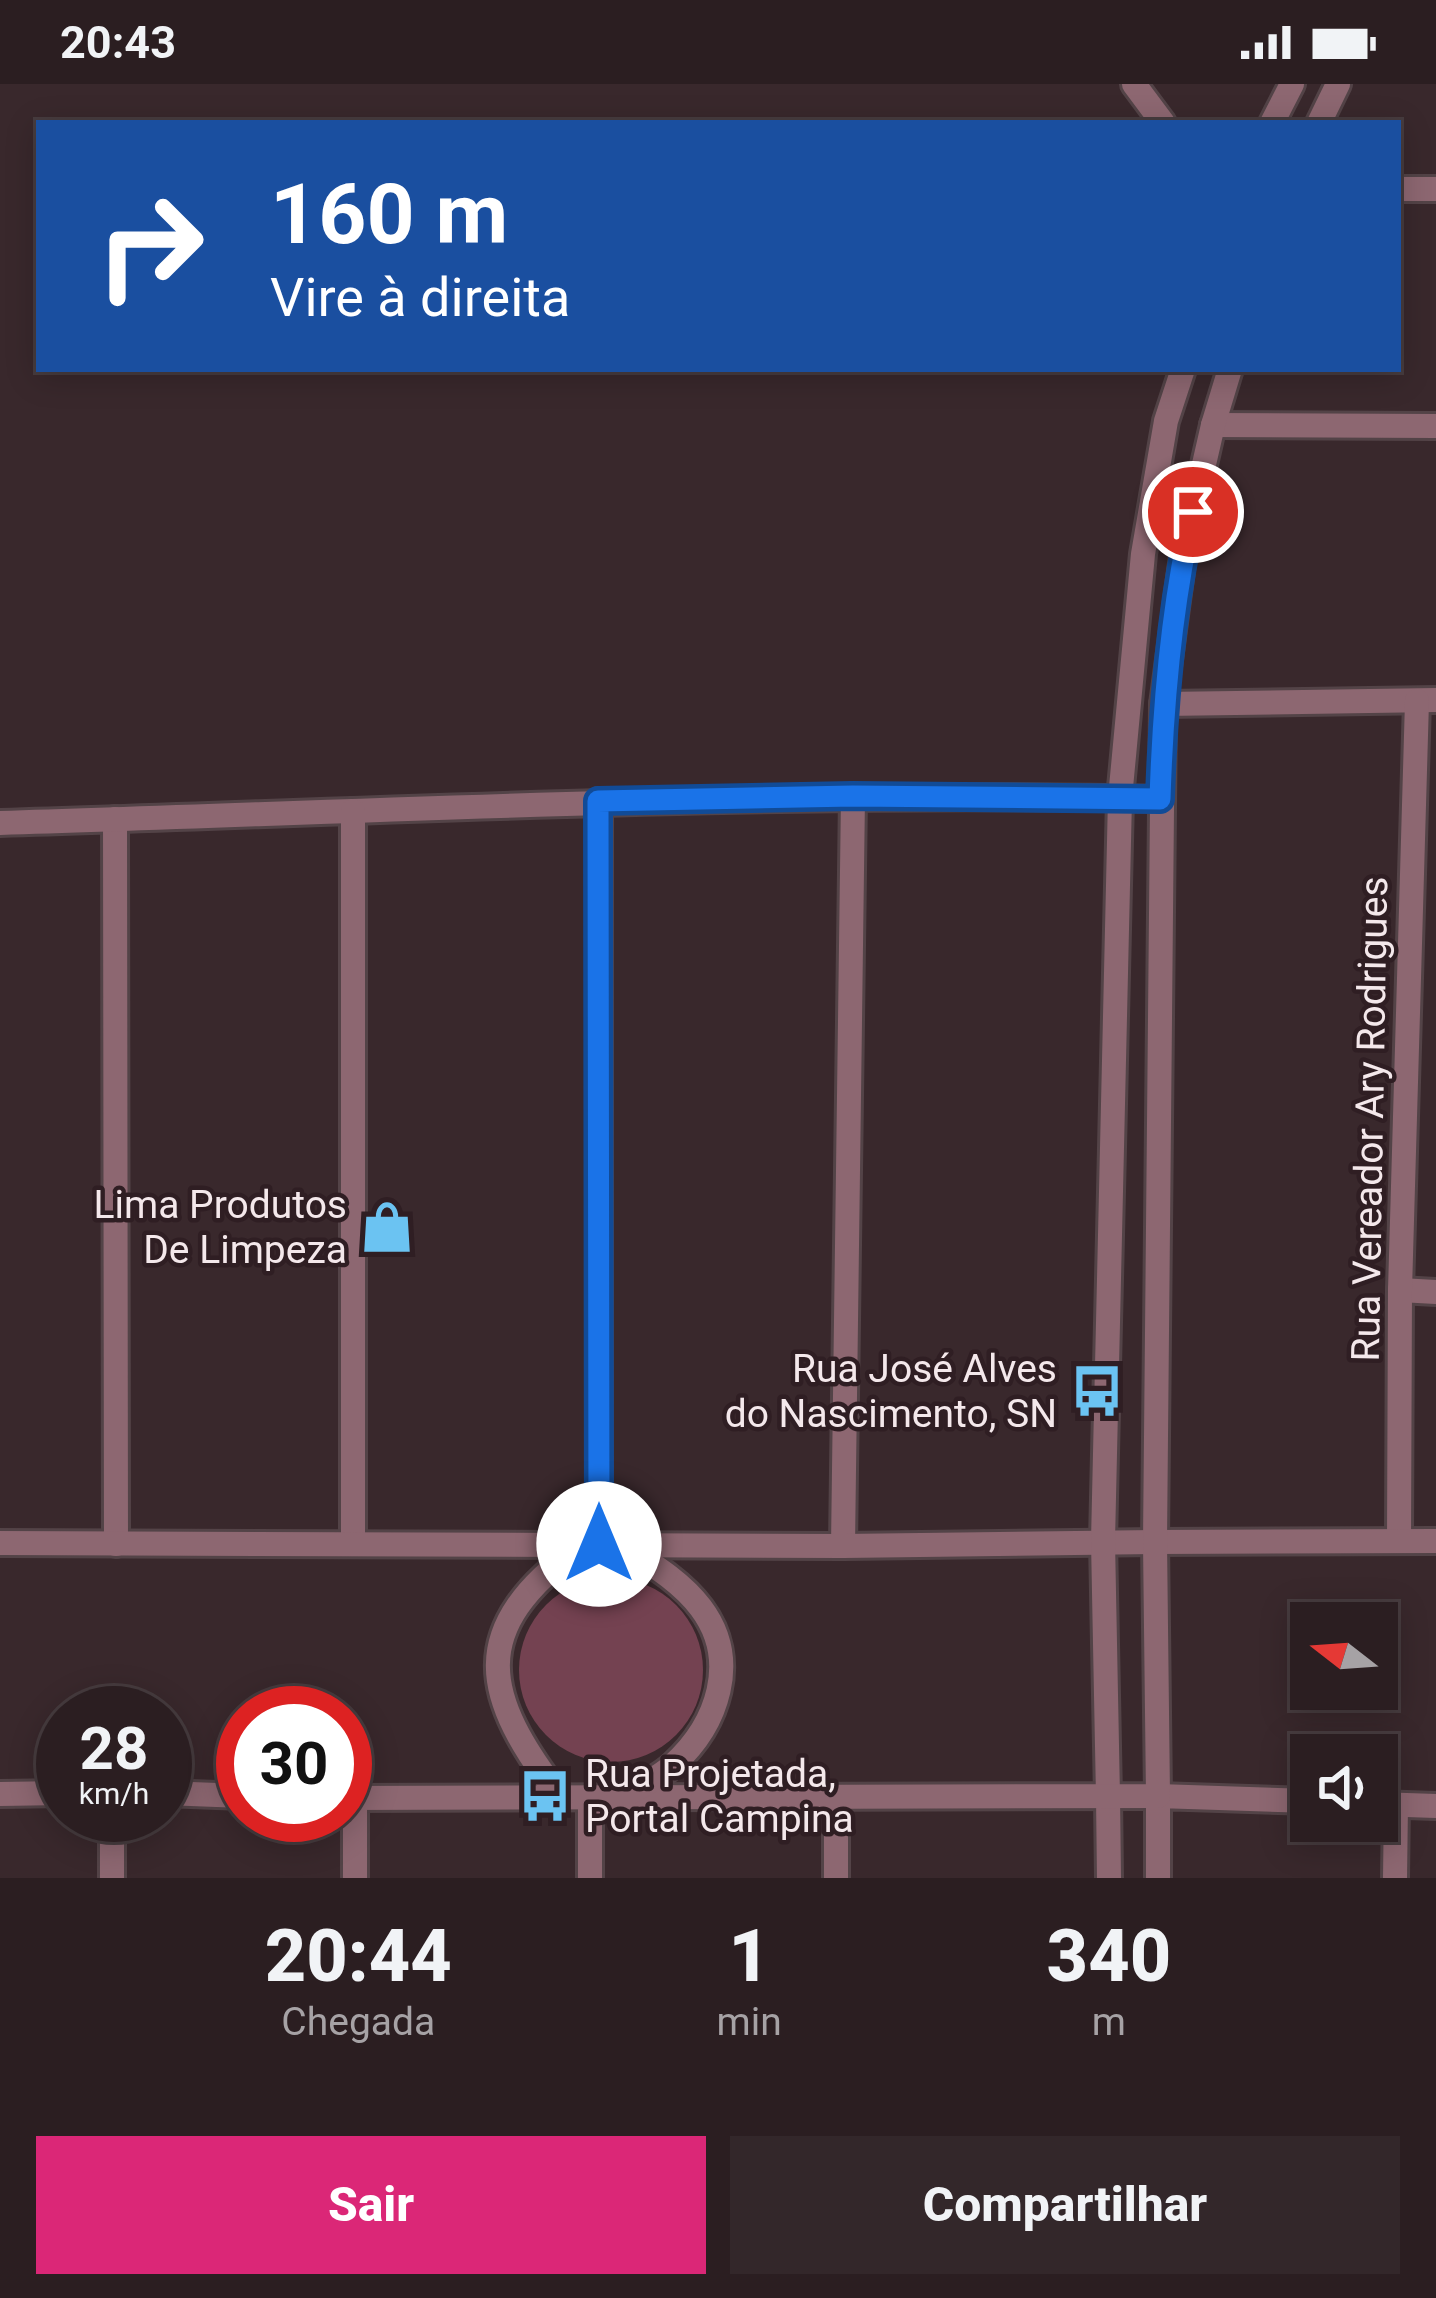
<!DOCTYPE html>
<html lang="pt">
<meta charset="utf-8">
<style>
body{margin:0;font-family:Roboto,sans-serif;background:#33272a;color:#f1f3f6;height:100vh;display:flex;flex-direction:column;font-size:45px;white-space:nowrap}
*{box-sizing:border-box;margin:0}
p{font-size:39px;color:#a6a2a5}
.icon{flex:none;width:66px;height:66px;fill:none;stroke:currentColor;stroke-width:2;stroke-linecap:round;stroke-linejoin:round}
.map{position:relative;height:1794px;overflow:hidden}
.sheet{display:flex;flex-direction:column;background:#2b1e21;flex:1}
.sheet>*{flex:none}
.top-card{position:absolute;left:36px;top:36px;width:1365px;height:252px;border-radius:0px;box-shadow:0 6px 30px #0003,0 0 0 3px #473c3f;background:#1a4fa0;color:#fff;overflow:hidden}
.needle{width:78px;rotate:287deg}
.controls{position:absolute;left:1290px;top:1518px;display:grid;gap:24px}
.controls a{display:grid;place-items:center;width:108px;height:108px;border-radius:0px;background:#2b1e21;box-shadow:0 6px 30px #0003,0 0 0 3px #473c3f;font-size:60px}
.speed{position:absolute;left:36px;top:1602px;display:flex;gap:24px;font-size:60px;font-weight:700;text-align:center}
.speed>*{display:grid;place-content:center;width:156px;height:156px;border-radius:50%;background:#2b1e21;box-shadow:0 6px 30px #0003,0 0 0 3px #473c3f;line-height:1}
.speed small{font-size:30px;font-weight:400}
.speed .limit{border:18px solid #d22;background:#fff;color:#111}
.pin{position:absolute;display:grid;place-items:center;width:102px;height:102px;color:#fff;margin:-51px;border:6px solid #fff;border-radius:50%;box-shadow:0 3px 12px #0007}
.me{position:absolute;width:132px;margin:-66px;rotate:0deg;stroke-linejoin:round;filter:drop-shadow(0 0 9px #0008)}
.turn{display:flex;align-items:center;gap:42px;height:252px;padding:0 36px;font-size:54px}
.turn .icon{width:156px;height:156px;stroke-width:2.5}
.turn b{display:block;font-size:84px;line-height:102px}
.eta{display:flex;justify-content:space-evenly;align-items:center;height:204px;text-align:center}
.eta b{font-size:72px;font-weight:800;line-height:84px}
.primary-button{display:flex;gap:24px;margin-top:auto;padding:24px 36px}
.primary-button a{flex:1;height:138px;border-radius:0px;background:#db2777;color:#fff;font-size:48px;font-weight:800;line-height:138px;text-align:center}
.primary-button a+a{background:#33272a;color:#f1f3f6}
.status{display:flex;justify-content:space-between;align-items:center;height:84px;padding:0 60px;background:#2b1e21;direction:ltr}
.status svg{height:33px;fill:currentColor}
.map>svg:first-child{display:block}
.green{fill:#744251}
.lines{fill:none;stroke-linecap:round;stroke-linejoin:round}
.minor-casing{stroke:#534347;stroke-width:30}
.tertiary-casing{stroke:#534347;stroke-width:30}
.minor{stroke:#8d6771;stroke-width:24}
.tertiary{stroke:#8d6771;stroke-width:24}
.route-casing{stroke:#114b97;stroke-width:30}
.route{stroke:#1a73e8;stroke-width:21}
.labels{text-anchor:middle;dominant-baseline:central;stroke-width:9;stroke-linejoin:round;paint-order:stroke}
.street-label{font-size:39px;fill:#f4e8eb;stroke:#2f1e23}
.poi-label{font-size:39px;fill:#f4e8eb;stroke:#2f1e23;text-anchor:end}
</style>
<div class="status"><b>20:43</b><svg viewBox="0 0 49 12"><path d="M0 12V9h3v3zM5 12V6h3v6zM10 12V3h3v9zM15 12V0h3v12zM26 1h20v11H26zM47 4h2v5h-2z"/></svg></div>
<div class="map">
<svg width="1436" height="1794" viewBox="0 0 1436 1794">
<rect width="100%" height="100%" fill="#39282c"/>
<circle class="green" cx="611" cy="1586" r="92"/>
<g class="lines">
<g class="minor-casing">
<g id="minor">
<path d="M1134 0 1163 39"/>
<path d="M1398 105H1436"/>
<path d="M1213 341 1436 342"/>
<path d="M1163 620 1436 616"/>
<path d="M599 717V1460"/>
<path d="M115 735 116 1460"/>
<path d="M0 739C387 727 773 707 1160 715"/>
<path d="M1400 1206 1436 1208"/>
<path d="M1399 1456 1400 1206 1417 617"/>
<path d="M353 1458V727"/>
<path d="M1155 1458 1436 1457"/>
<path d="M843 1462 853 712"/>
<path d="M1108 1713 1109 1794"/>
<path d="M836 1714V1794"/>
<path d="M1377 1720 1436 1722"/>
<path d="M112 1794V1731"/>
<path d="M355 1794V1715"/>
<path d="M590 1794V1716"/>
<path d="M1158 1794V1712L1311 1717"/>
<path d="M1395 1794 1396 1720"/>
</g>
</g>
<g class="tertiary-casing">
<g id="tertiary">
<path d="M1272 39 1292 0"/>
<path d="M1319 39 1338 0"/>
<path d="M0 1459 843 1462 1155 1458"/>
<path d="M165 1709 243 1712"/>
<path d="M0 1710 63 1709"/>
<path d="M1108 1713 1103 1457 1120 714 1143 470 1166 337 1183 285"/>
<path d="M345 1714 1158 1712 1155 1458 1163 620 1183 472 1213 341 1230 285"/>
<path d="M561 1714C482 1612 465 1545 581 1462"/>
<path d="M618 1715C637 1704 658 1695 673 1681 718 1640 740 1576 701 1524 681 1497 650 1479 622 1461"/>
</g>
</g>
<use href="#minor" class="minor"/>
<use href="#tertiary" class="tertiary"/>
</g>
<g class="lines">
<g class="route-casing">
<path id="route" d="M599 1460 598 717 853 712 1160 715C1163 619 1171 523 1193 428"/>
</g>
<use href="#route" class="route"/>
</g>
<defs>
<g id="shop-bare" transform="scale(4.14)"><path d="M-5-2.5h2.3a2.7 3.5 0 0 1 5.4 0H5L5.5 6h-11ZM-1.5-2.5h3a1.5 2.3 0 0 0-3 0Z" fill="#6bc3f2" stroke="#2f1e23" stroke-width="2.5" paint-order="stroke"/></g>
<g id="bus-bare" transform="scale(4.14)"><path d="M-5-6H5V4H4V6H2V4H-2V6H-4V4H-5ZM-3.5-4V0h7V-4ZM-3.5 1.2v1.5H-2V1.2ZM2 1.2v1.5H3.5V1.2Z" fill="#6bc3f2" stroke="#2f1e23" stroke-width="2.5" paint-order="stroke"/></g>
</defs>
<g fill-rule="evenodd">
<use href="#shop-bare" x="387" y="1143"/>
<use href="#bus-bare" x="1097" y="1307"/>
<use href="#bus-bare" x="545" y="1712"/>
</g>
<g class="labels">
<g class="street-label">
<text transform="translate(1370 1035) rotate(-89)">Rua Vereador Ary Rodrigues</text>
</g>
<g class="poi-label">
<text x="347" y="1121">Lima Produtos<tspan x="347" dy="45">De Limpeza</tspan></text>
<text x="1057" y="1285">Rua José Alves<tspan x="1057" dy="45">do Nascimento, SN</tspan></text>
<text x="585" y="1690" text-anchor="start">Rua Projetada,<tspan x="585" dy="45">Portal Campina</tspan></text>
</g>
</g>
</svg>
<div class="controls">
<a><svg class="needle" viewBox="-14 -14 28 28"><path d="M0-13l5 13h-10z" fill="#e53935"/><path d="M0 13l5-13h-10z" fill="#a6a2a5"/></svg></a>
<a><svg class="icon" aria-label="sound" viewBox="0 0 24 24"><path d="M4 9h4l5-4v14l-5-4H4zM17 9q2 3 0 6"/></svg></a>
</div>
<div class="speed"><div>28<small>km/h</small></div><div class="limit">30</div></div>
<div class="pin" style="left:1193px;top:428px;background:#d93025"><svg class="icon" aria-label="arrive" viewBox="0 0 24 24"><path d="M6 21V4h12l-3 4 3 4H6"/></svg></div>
<svg class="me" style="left:599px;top:1460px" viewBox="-20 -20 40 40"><circle r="19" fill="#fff"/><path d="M0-13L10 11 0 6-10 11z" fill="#1a73e8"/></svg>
<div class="top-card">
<div class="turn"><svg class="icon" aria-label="right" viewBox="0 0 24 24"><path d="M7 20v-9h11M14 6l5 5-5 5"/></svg><div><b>160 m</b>Vire à direita</div></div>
</div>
</div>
<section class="sheet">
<div class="eta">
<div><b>20:44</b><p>Chegada</p></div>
<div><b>1</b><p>min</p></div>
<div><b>340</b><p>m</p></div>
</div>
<div class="primary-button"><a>Sair</a><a>Compartilhar</a></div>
</section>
